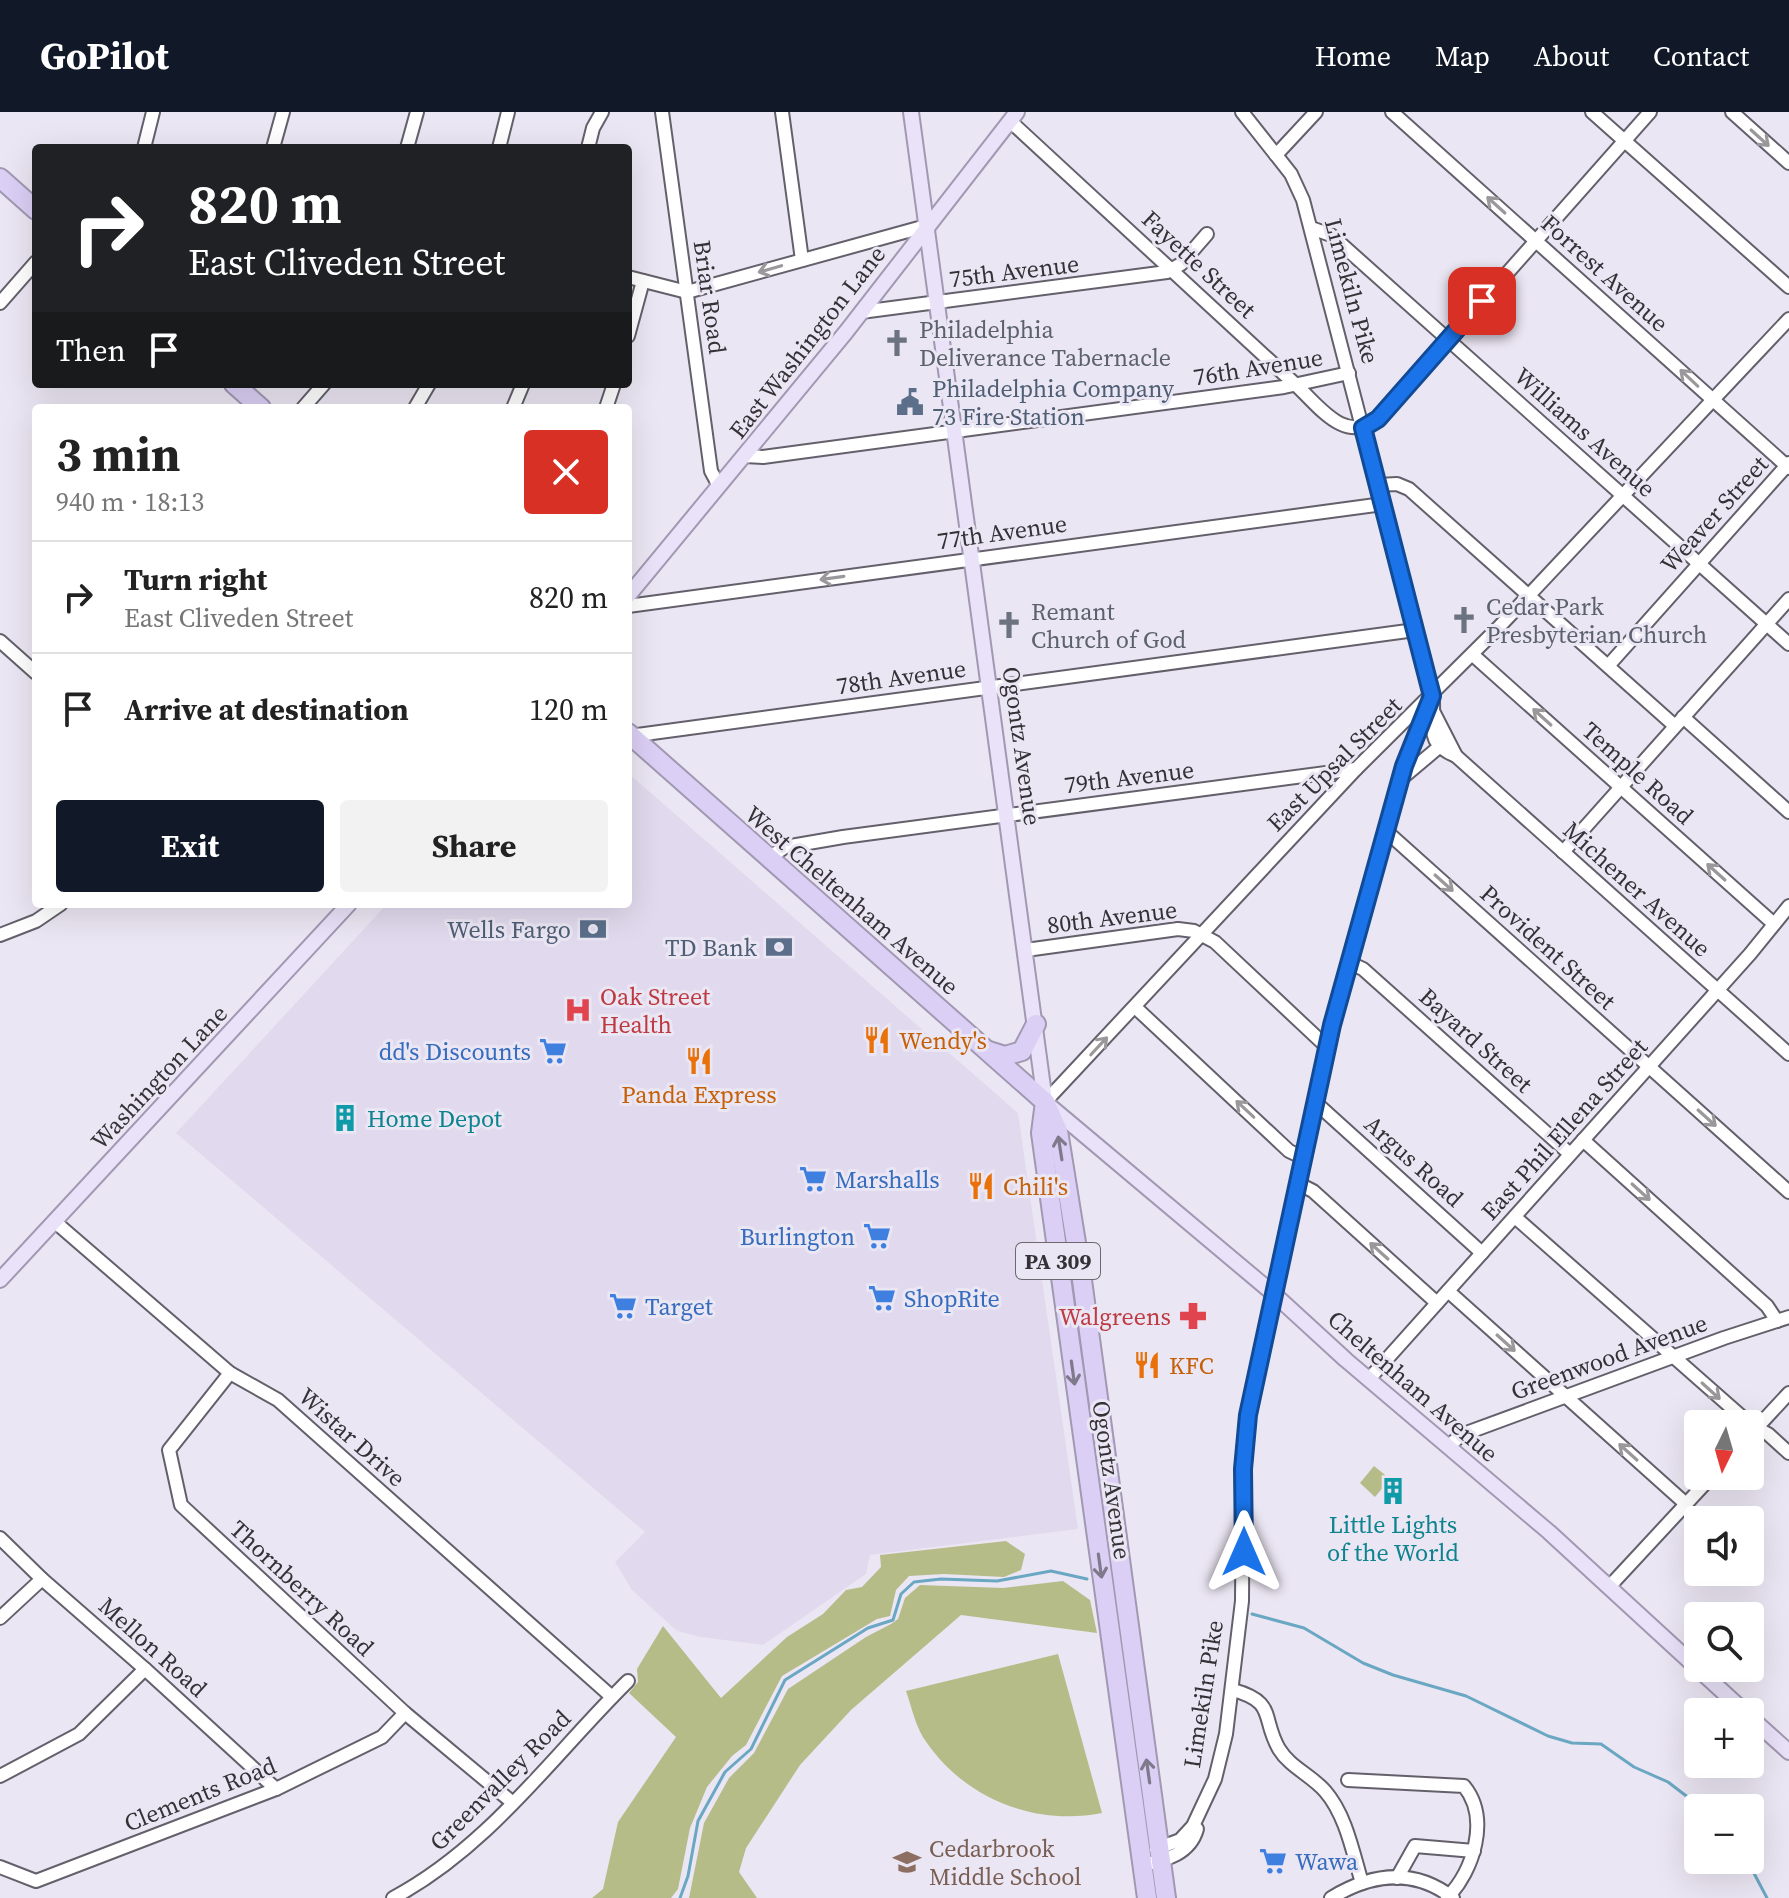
<!DOCTYPE html>
<meta charset="utf-8">
<style>
body{margin:0;font-family:"Source Serif 4",serif;background:#f2f2f2;color:#222;height:100vh;display:flex;flex-direction:column;font-size:30px;white-space:nowrap}
*{box-sizing:border-box;margin:0}
p{font-size:26px;color:#767676}
.icon{flex:none;width:44px;height:44px;fill:none;stroke:currentColor;stroke-width:2;stroke-linecap:round;stroke-linejoin:round}
.map{position:relative;flex:1;overflow:hidden}
.sheet{position:absolute;left:32px;top:292px;width:600px;height:504px;display:flex;flex-direction:column;background:#fff;border-radius:8px;box-shadow:0 8px 32px #0002}
.sheet>*{flex:none}
.hud{position:absolute;left:32px;top:32px;width:600px;height:244px;border-radius:8px;box-shadow:0 8px 32px #0002;background:#202124;color:#fff;overflow:hidden}
.needle{width:52px;rotate:185deg}
.tools{position:absolute;left:1684px;top:1298px;display:grid;gap:16px}
.tools a{display:grid;place-items:center;width:80px;height:80px;border-radius:8px;background:#fff;box-shadow:0 8px 32px #0002;font-size:40px}
.pin{position:absolute;display:grid;place-items:center;width:68px;height:68px;color:#fff;margin:-34px;border-radius:16px;box-shadow:0 4px 12px #0006}
.me{position:absolute;width:88px;margin:-44px;rotate:0deg;stroke-linejoin:round;filter:drop-shadow(0 0 6px #0008)}
.turn{display:flex;align-items:center;gap:28px;height:168px;padding:0 24px;font-size:36px}
.turn .icon{width:104px;height:104px;stroke-width:2.5}
.turn b{display:block;font-size:56px;line-height:68px}
.then{display:flex;align-items:center;height:76px;padding:0 24px;background:#0003;gap:16px;font-size:30px}
.round{display:grid;place-items:center;flex:none;width:84px;height:84px;border-radius:8px;background:#f2f2f2}
.head{display:flex;align-items:center;justify-content:space-between;height:136px;padding:0 24px}
h1{font-size:48px;font-weight:700;line-height:60px}
.cta{display:flex;gap:16px;margin-top:auto;padding:16px 24px}
.cta a{flex:1;height:92px;border-radius:8px;background:#111827;color:#fff;font-size:32px;font-weight:700;line-height:92px;text-align:center}
.cta a+a{background:#f2f2f2;color:#222}
ul{padding:0;list-style:none}
li{display:flex;align-items:center;gap:24px;height:112px;padding:0 24px;border-top:2px solid #e0e0e0}
li div{flex:1}
li b{display:block;font-size:30px}
li em{font-style:normal}
header{display:flex;align-items:center;gap:48px;box-sizing:border-box;height:112px;padding:0 40px;background:#111827;color:#fff}
header strong{font-size:38px}
nav{display:flex;gap:44px;margin-inline-start:auto;font-size:28px}
.map>svg:first-child{display:block}
.built{fill:#e1daee}
.green{fill:#b6bc88}
.lines{fill:none;stroke-linecap:round;stroke-linejoin:round}
.stream{stroke:#6aa7c2;stroke-width:3}
.minor-casing{stroke:#64606b;stroke-width:16}
.major-casing{stroke:#a198b2;stroke-width:18}
.highway-casing{stroke:#a198b2;stroke-width:22}
.minor{stroke:#fff;stroke-width:12}
.major{stroke:#e9e2f9;stroke-width:14}
.highway{stroke:#dbcff5;stroke-width:18}
.oneway{stroke:#9a989b}
.oneway2{stroke:#7f798c}
.route-casing{stroke:#114b97;stroke-width:20}
.route{stroke:#1a73e8;stroke-width:14}
.labels{text-anchor:middle;dominant-baseline:central;stroke-width:6;stroke-linejoin:round;paint-order:stroke}
.shield{fill:#ebe6f3;stroke:#6b686f;stroke-width:2}
.shield-label{font-size:22px;font-weight:bold;fill:#343237}
.street-label{font-size:24px;fill:#343237;stroke:#ebe6f3}
.worship-label{font-size:24px;fill:#5b616d;stroke:#ebe6f3;text-anchor:start}
.service-label{font-size:24px;fill:#4e5e75;stroke:#ebe6f3;text-anchor:end}
.health-label{font-size:24px;fill:#be3a42;stroke:#ebe6f3;text-anchor:start}
.food-label{font-size:24px;fill:#c56008;stroke:#ebe6f3;text-anchor:start}
.shop-label{font-size:24px;fill:#366cbe;stroke:#ebe6f3;text-anchor:start}
.culture-label{font-size:24px;fill:#0d838f;stroke:#ebe6f3;text-anchor:start}
.education-label{font-size:24px;fill:#785e54;stroke:#ebe6f3;text-anchor:start}
</style>
<header>
<strong>GoPilot</strong>
<nav><a>Home</a><a>Map</a><a>About</a><a>Contact</a></nav>
</header>
<div class="map">
<svg width="1789" height="1786" viewBox="0 0 1789 1786">
<rect width="100%" height="100%" fill="#ebe6f3"/>
<path class="built" d="M628 661 1018 1001 1078 1417 870 1443 866 1462 763 1533 701 1525 677 1519 632 1478 615 1450 645 1420 176 1021 387 792H628Z"/>
<g class="green">
<path d="M1374 1354 1390 1367 1375 1385 1360 1371Z"/>
<path d="M1006 1429 1025 1442 1021 1458 1004 1465 944 1462 909 1464 896 1478 890 1504 877 1507 782 1564 746 1633 732 1644 707 1675 690 1716 678 1777 671 1786H592L603 1777 618 1710 676 1625 629 1581 638 1570 637 1557 663 1514 721 1586 787 1525 823 1502 846 1478 862 1475 881 1455 880 1443Z"/>
<path d="M1063 1469 1090 1488 1097 1521 961 1503 851 1598 800 1653 746 1736 739 1760 757 1786H689L704 1711 729 1666 754 1641 788 1577 866 1525 891 1512 898 1507 905 1486 920 1473 1003 1476Z"/>
<path d="M1058 1542 1102 1701C1035 1714 966 1687 927 1631 916 1617 912 1596 906 1579Z"/>
</g>
<g class="lines">
<g class="stream">
<path d="M1252 1502 1304 1516 1363 1551 1393 1563 1466 1584 1548 1624 1572 1631 1601 1632 1634 1655 1668 1670 1702 1696"/>
<path d="M1747 1748 1767 1786"/>
<path d="M680 1786 688 1764 698 1709 725 1660 751 1637 785 1568 868 1516 893 1508 901 1482 914 1470 941 1467 997 1469 1051 1459 1087 1467"/>
</g>
<g class="minor-casing">
<g id="minor">
<path d="M662 0 711 359 719 374"/>
<path d="M782 0 802 148"/>
<path d="M1392 0 1789 356"/>
<path d="M1592 0 1789 175"/>
<path d="M1732 0 1789 51"/>
<path d="M1010 9 1296 273C1320 295 1344 332 1378 307L1650 0"/>
<path d="M144 36 153 0"/>
<path d="M273 36 283 0"/>
<path d="M407 36 417 0"/>
<path d="M499 36 508 0"/>
<path d="M588 36 593 16 602 0"/>
<path d="M1276 43 1316 0"/>
<path d="M1311 116 1331 123 1789 532"/>
<path d="M628 165 687 180 926 114"/>
<path d="M0 191 36 150"/>
<path d="M861 200 1167 160 1181 152 1207 122"/>
<path d="M628 224 643 169"/>
<path d="M303 296 324 272"/>
<path d="M415 296 429 272"/>
<path d="M513 296 523 272"/>
<path d="M606 296 614 272"/>
<path d="M745 344 763 345 1284 275 1349 261"/>
<path d="M1378 373 1397 372 1409 377 1675 614"/>
<path d="M628 494 1383 392"/>
<path d="M0 529 36 561"/>
<path d="M1473 543 1774 812"/>
<path d="M1608 554 1789 351"/>
<path d="M1433 590C1434 617 1426 632 1456 644L1789 942"/>
<path d="M1434 601 1456 644"/>
<path d="M1683 605 1789 700"/>
<path d="M630 624 1415 518"/>
<path d="M1401 667 1439 635"/>
<path d="M1386 719 1789 1080"/>
<path d="M1563 740 1789 487"/>
<path d="M769 746 785 735 843 725 1356 657"/>
<path d="M0 823 36 809 61 792"/>
<path d="M1026 838 1178 817 1194 819 1215 830 1327 935"/>
<path d="M1350 851 1363 857 1570 1042"/>
<path d="M1135 895 1289 1039 1304 1046"/>
<path d="M1045 990 1356 657 1498 516 1789 207"/>
<path d="M1316 991 1482 1141"/>
<path d="M1583 1028 1767 1194 1777 1209"/>
<path d="M1299 1072 1313 1079 1437 1191"/>
<path d="M1515 1105 1750 1312"/>
<path d="M54 1109 230 1261 278 1288 612 1585"/>
<path d="M1448 1179 1686 1392"/>
<path d="M230 1261 169 1338 181 1393 405 1601 513 1691"/>
<path d="M1369 1267 1750 842 1789 794"/>
<path d="M1753 1314 1768 1322 1789 1341"/>
<path d="M1750 1323 1789 1281"/>
<path d="M1449 1334 1461 1323 1724 1226 1789 1205"/>
<path d="M0 1426 42 1467 145 1557 276 1677"/>
<path d="M1609 1475 1712 1364"/>
<path d="M0 1506 42 1467"/>
<path d="M1233 1578C1277 1590 1261 1606 1279 1637 1290 1655 1311 1663 1325 1679 1346 1703 1353 1741 1362 1771"/>
<path d="M0 1664 79 1622 145 1557"/>
<path d="M1348 1668 1464 1674C1490 1706 1474 1758 1447 1786"/>
<path d="M1156 1737 1180 1728 1193 1714 1215 1667 1226 1622 1242 1489 1243 1357 1248 1303 1332 913 1405 652 1432 584 1303 88 1291 62 1242 0"/>
<path d="M1143 1753C1166 1748 1190 1742 1197 1717"/>
<path d="M0 1755 36 1769 276 1677 382 1625 405 1601"/>
<path d="M1397 1766 1415 1734 1474 1739"/>
<path d="M393 1786C489 1735 552 1644 628 1569"/>
<path d="M1331 1786C1372 1761 1414 1756 1453 1786"/>
</g>
</g>
<g class="major-casing">
<g id="major">
<path d="M911 0 1045 990 1275 1183 1346 1248 1549 1420 1745 1600"/>
<path d="M628 484 846 220 1017 0"/>
<path d="M0 1168 349 792"/>
<path d="M1750 1605 1789 1640"/>
</g>
</g>
<g class="highway-casing">
<g id="highway">
<path d="M0 66 36 98"/>
<path d="M234 272 261 296"/>
<path d="M628 621 1045 990 1058 1019 1082 1168 1166 1786"/>
<path d="M989 939 1005 944 1022 939 1036 912"/>
<path d="M1045 990 1041 1021 1147 1786"/>
</g>
</g>
<use href="#minor" class="minor"/>
<use href="#major" class="major"/>
<use href="#highway" class="highway"/>
</g>
<defs><path id="oneway-shaft" d="M-6 0H5M1.5-3L5.5 0L1.5 3" fill="none" stroke-width="1.6" stroke-linecap="round" stroke-linejoin="round" transform="scale(2)"/></defs>
<g class="oneway">
<use href="#oneway-shaft" transform="translate(1760 26) rotate(42)"/>
<use href="#oneway-shaft" transform="translate(1496 93) rotate(-138)"/>
<use href="#oneway-shaft" transform="translate(770 157) rotate(164)"/>
<use href="#oneway-shaft" transform="translate(1689 266) rotate(-137)"/>
<use href="#oneway-shaft" transform="translate(832 466) rotate(172)"/>
<use href="#oneway-shaft" transform="translate(1542 605) rotate(-138)"/>
<use href="#oneway-shaft" transform="translate(1716 760) rotate(-138)"/>
<use href="#oneway-shaft" transform="translate(1444 771) rotate(42)"/>
<use href="#oneway-shaft" transform="translate(1099 934) rotate(-47)"/>
<use href="#oneway-shaft" transform="translate(1245 997) rotate(-137)"/>
<use href="#oneway-shaft" transform="translate(1707 1006) rotate(42)"/>
<use href="#oneway-shaft" transform="translate(1641 1080) rotate(42)"/>
<use href="#oneway-shaft" transform="translate(1379 1139) rotate(-138)"/>
<use href="#oneway-shaft" transform="translate(1506 1231) rotate(42)"/>
<use href="#oneway-shaft" transform="translate(1711 1279) rotate(42)"/>
<use href="#oneway-shaft" transform="translate(1628 1340) rotate(-138)"/>
</g>
<g class="oneway2">
<use href="#oneway-shaft" transform="translate(1060 1036) rotate(-99)"/>
<use href="#oneway-shaft" transform="translate(1073 1261) rotate(82)"/>
<use href="#oneway-shaft" transform="translate(1100 1454) rotate(82)"/>
<use href="#oneway-shaft" transform="translate(1148 1659) rotate(-98)"/>
</g>
<g class="lines">
<g class="route-casing">
<path id="route" d="M1244 1440 1243 1357 1248 1303 1332 913 1404 654 1432 584 1363 316 1378 307 1482 189"/>
</g>
<use href="#route" class="route"/>
</g>
<defs>
<g id="church-bare" transform="scale(2.16)"><path d="M-1.2-6h2.4v3.5h3.3v2.4h-3.3V6h-2.4V-.1h-3.3v-2.4h3.3Z" fill="#6b7280" stroke="#ebe6f3" stroke-width="2.5" paint-order="stroke"/></g>
<g id="civic-bare" transform="scale(2.16)"><path d="M-.6-6.5H3V-4.5H.6V-3L4-1V1h2V6H-6V1h2V-1L-.6-3ZM-1.2 2.5V6h2.4V2.5Z" fill="#5c6f8a" stroke="#ebe6f3" stroke-width="2.5" paint-order="stroke"/></g>
<g id="bank-bare" transform="scale(2.16)"><path d="M-6-4H6V4H-6ZM0-2.3a2.3 2.3 0 1 0 0 4.6a2.3 2.3 0 1 0 0-4.6Z" fill="#5c6f8a" stroke="#ebe6f3" stroke-width="2.5" paint-order="stroke"/></g>
<g id="hospital-bare" transform="scale(2.16)"><path d="M-5-5h3v3.5h4V-5h3V5h-3V1.5h-4V5h-3Z" fill="#e0444e" stroke="#ebe6f3" stroke-width="2.5" paint-order="stroke"/></g>
<g id="restaurant-bare" transform="scale(2.16)"><path d="M-5-6h1v4h1v-4h1v4h1v-4h1v5L-1.5 .5V6h-2V.5L-5-1ZM5-6V6H3V1.5H1.5Q1.5-4 5-6Z" fill="#e8710a" stroke="#ebe6f3" stroke-width="2.5" paint-order="stroke"/></g>
<g id="supermarket-bare" transform="scale(2.16)"><path d="M-6-5.5h2.5l.6 2H6L4.5 2H-2.5L-4.4-4H-6ZM-1.5 3.2a1.3 1.3 0 1 0 .1 0ZM3 3.2a1.3 1.3 0 1 0 .1 0Z" fill="#3f7fe0" stroke="#ebe6f3" stroke-width="2.5" paint-order="stroke"/></g>
<g id="building-bare" transform="scale(2.16)"><path d="M-4-6H4V6H1V3H-1V6H-4ZM-2.5-4.3h1.7v1.8h-1.7ZM.8-4.3h1.7v1.8H.8ZM-2.5-1h1.7V.8h-1.7ZM.8-1h1.7V.8H.8Z" fill="#0f9aa8" stroke="#ebe6f3" stroke-width="2.5" paint-order="stroke"/></g>
<g id="pharmacy-bare" transform="scale(2.16)"><path d="M-2-6h4v4h4v4h-4v4h-4v-4h-4v-4h4Z" fill="#e0444e" stroke="#ebe6f3" stroke-width="2.5" paint-order="stroke"/></g>
<g id="school-bare" transform="scale(2.16)"><path d="M0-5L7-2L0 1L-7-2ZM-4 1L0 2.5L4 1V4Q0 6-4 4Z" fill="#8d6e63" stroke="#ebe6f3" stroke-width="2.5" paint-order="stroke"/></g>
</defs>
<g fill-rule="evenodd">
<use href="#church-bare" x="897" y="231"/>
<use href="#civic-bare" x="910" y="290"/>
<use href="#church-bare" x="1464" y="508"/>
<use href="#church-bare" x="1009" y="513"/>
<use href="#bank-bare" x="593" y="817"/>
<use href="#bank-bare" x="779" y="835"/>
<use href="#hospital-bare" x="578" y="898"/>
<use href="#restaurant-bare" x="877" y="928"/>
<use href="#supermarket-bare" x="553" y="939"/>
<use href="#restaurant-bare" x="699" y="949"/>
<use href="#building-bare" x="345" y="1006"/>
<use href="#supermarket-bare" x="813" y="1067"/>
<use href="#restaurant-bare" x="981" y="1074"/>
<use href="#supermarket-bare" x="877" y="1124"/>
<use href="#supermarket-bare" x="882" y="1186"/>
<use href="#supermarket-bare" x="623" y="1194"/>
<use href="#pharmacy-bare" x="1193" y="1204"/>
<use href="#restaurant-bare" x="1147" y="1253"/>
<use href="#building-bare" x="1393" y="1379"/>
<use href="#supermarket-bare" x="1273" y="1749"/>
<use href="#school-bare" x="907" y="1750"/>
</g>
<g class="labels">
<rect class="shield" x="1016" y="1131" width="84" height="36" rx="6"/>
<g class="shield-label">
<text x="1058" y="1149">PA 309</text>
</g>
<g class="street-label">
<text transform="translate(1199 152) rotate(43)">Fayette Street</text>
<text transform="translate(1014 159) rotate(-7)">75th Avenue</text>
<text transform="translate(1605 161) rotate(42)">Forrest Avenue</text>
<text transform="translate(1352 179) rotate(75)">Limekiln Pike</text>
<text transform="translate(710 185) rotate(82)">Briar Road</text>
<text transform="translate(807 230) rotate(-52)">East Washington Lane</text>
<text transform="translate(1258 255) rotate(-9)">76th Avenue</text>
<text transform="translate(1585 320) rotate(42)">Williams Avenue</text>
<text transform="translate(1714 402) rotate(-48)">Weaver Street</text>
<text transform="translate(1002 420) rotate(-8)">77th Avenue</text>
<text transform="translate(901 565) rotate(-8)">78th Avenue</text>
<text transform="translate(1022 634) rotate(82)">Ogontz Avenue</text>
<text transform="translate(1334 652) rotate(-45)">East Upsal Street</text>
<text transform="translate(1638 661) rotate(42)">Temple Road</text>
<text transform="translate(1129 665) rotate(-7)">79th Avenue</text>
<text transform="translate(1637 777) rotate(42)">Michener Avenue</text>
<text transform="translate(852 788) rotate(41)">West Cheltenham Avenue</text>
<text transform="translate(1112 805) rotate(-7)">80th Avenue</text>
<text transform="translate(1548 835) rotate(42)">Provident Street</text>
<text transform="translate(1476 928) rotate(42)">Bayard Street</text>
<text transform="translate(159 965) rotate(-47)">Washington Lane</text>
<text transform="translate(1564 1017) rotate(-48)">East Phil Ellena Street</text>
<text transform="translate(1414 1049) rotate(42)">Argus Road</text>
<text transform="translate(1609 1245) rotate(-20)">Greenwood Avenue</text>
<text transform="translate(1413 1274) rotate(41)">Cheltenham Avenue</text>
<text transform="translate(352 1325) rotate(42)">Wistar Drive</text>
<text transform="translate(1112 1368) rotate(82)">Ogontz Avenue</text>
<text transform="translate(302 1476) rotate(43)">Thornberry Road</text>
<text transform="translate(153 1535) rotate(42)">Mellon Road</text>
<text transform="translate(1203 1582) rotate(-81)">Limekiln Pike</text>
<text transform="translate(500 1668) rotate(-45)">Greenvalley Road</text>
<text transform="translate(200 1682) rotate(-22)">Clements Road</text>
</g>
<g class="worship-label">
<text x="919" y="217">Philadelphia<tspan x="919" dy="28">Deliverance Tabernacle</tspan></text>
<text x="1486" y="494">Cedar Park<tspan x="1486" dy="28">Presbyterian Church</tspan></text>
<text x="1031" y="499">Remant<tspan x="1031" dy="28">Church of God</tspan></text>
</g>
<g class="service-label">
<text x="932" y="276" text-anchor="start">Philadelphia Company<tspan x="932" dy="28">73 Fire Station</tspan></text>
<text x="571" y="817">Wells Fargo</text>
<text x="757" y="835">TD Bank</text>
</g>
<g class="health-label">
<text x="600" y="884">Oak Street<tspan x="600" dy="28">Health</tspan></text>
<text x="1171" y="1204" text-anchor="end">Walgreens</text>
</g>
<g class="food-label">
<text x="899" y="928">Wendy's</text>
<text x="699" y="982" text-anchor="middle">Panda Express</text>
<text x="1003" y="1074">Chili's</text>
<text x="1169" y="1253">KFC</text>
</g>
<g class="shop-label">
<text x="531" y="939" text-anchor="end">dd's Discounts</text>
<text x="835" y="1067">Marshalls</text>
<text x="855" y="1124" text-anchor="end">Burlington</text>
<text x="904" y="1186">ShopRite</text>
<text x="645" y="1194">Target</text>
<text x="1295" y="1749">Wawa</text>
</g>
<g class="culture-label">
<text x="367" y="1006">Home Depot</text>
<text x="1393" y="1412" text-anchor="middle">Little Lights<tspan x="1393" dy="28">of the World</tspan></text>
</g>
<g class="education-label">
<text x="929" y="1736">Cedarbrook<tspan x="929" dy="28">Middle School</tspan></text>
</g>
</g>
</svg>
<div class="tools">
<a><svg class="needle" viewBox="-14 -14 28 28"><path d="M0-13l5 13h-10z" fill="#e53935"/><path d="M0 13l5-13h-10z" fill="#767676"/></svg></a>
<a><svg class="icon" aria-label="sound" viewBox="0 0 24 24"><path d="M4 9h4l5-4v14l-5-4H4zM17 9q2 3 0 6"/></svg></a>
<a><svg class="icon" aria-label="search" viewBox="0 0 24 24"><circle cx="10" cy="10" r="6"/><path d="M15 15l6 6"/></svg></a>
<a>+</a>
<a>−</a>
</div>
<div class="pin" style="left:1482px;top:189px;background:#d93025"><svg class="icon" aria-label="arrive" viewBox="0 0 24 24"><path d="M6 21V4h12l-3 4 3 4H6"/></svg></div>
<svg class="me" style="left:1244px;top:1440px" viewBox="-20 -20 40 40"><path d="M0-17L14 15 0 8-14 15z" fill="#1a73e8" stroke="#fff" stroke-width="4"/></svg>
<div class="hud">
<div class="turn"><svg class="icon" aria-label="right" viewBox="0 0 24 24"><path d="M7 20v-9h11M14 6l5 5-5 5"/></svg><div><b>820 m</b>East Cliveden Street</div></div>
<div class="then">Then<svg class="icon" aria-label="arrive" viewBox="0 0 24 24"><path d="M6 21V4h12l-3 4 3 4H6"/></svg></div>
</div>
<section class="sheet">
<div class="head"><div><h1>3 min</h1><p>940 m · 18:13</p></div><a class="round" style="background:#d93025;color:#fff"><svg class="icon" aria-label="close" viewBox="0 0 24 24"><path d="M6 6l12 12M18 6L6 18"/></svg></a></div>
<ul>
<li><svg class="icon" aria-label="right" viewBox="0 0 24 24"><path d="M7 20v-9h11M14 6l5 5-5 5"/></svg><div><b>Turn right</b><p>East Cliveden Street</p></div><em>820 m</em></li>
<li><svg class="icon" aria-label="arrive" viewBox="0 0 24 24"><path d="M6 21V4h12l-3 4 3 4H6"/></svg><div><b>Arrive at destination</b></div><em>120 m</em></li>
</ul>
<div class="cta"><a>Exit</a><a>Share</a></div>
</section>
</div>
